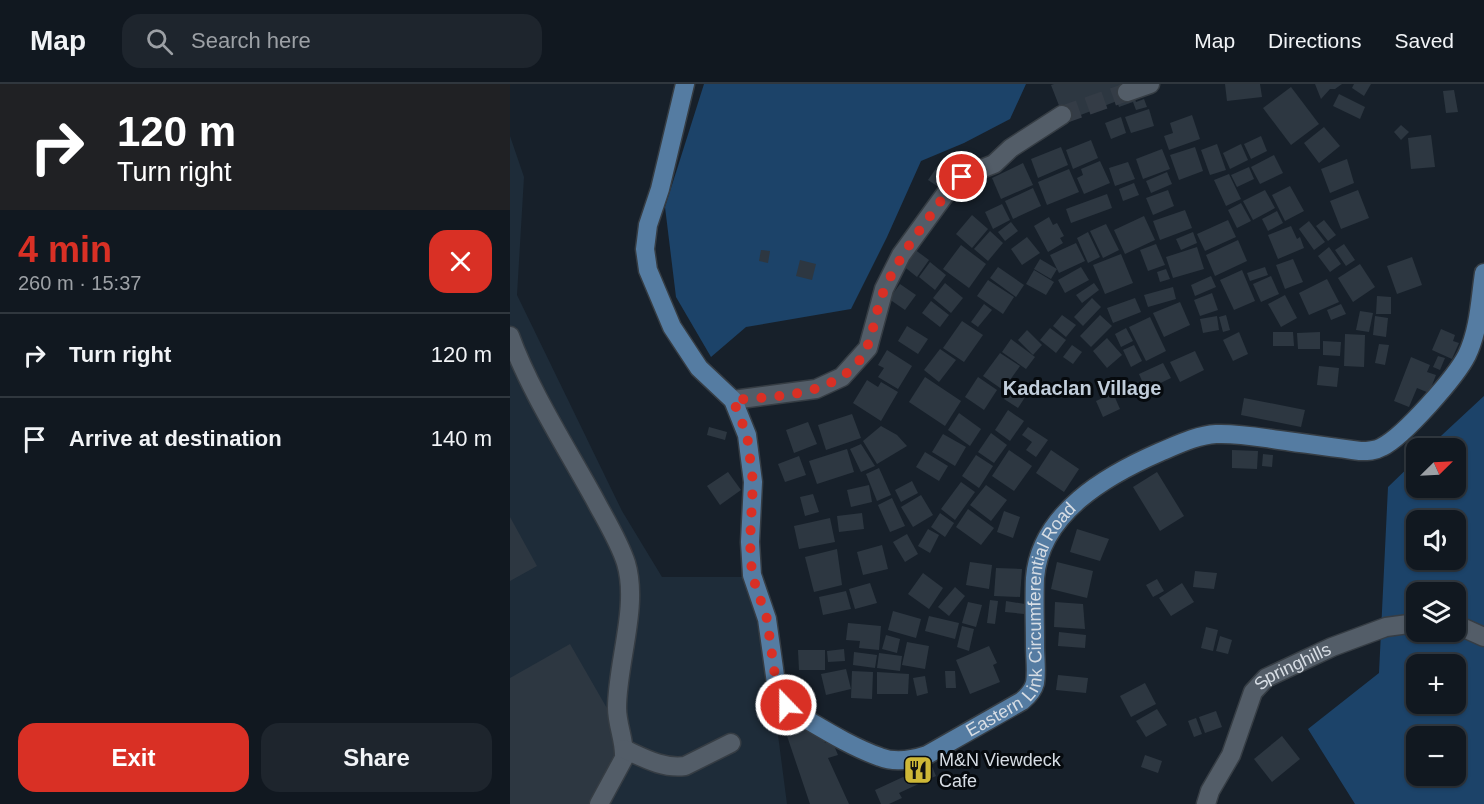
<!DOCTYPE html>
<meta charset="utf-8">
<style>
body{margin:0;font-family:Helvetica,sans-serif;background:#1e252d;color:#f1f3f6;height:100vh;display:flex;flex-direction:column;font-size:22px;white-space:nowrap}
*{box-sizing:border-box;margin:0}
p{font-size:20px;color:#9ca0a5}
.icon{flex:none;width:33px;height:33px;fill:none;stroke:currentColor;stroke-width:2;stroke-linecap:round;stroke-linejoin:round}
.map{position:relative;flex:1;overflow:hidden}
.side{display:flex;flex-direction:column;background:#111820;width:510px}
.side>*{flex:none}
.hud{background:#202124;color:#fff;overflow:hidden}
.needle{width:39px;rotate:66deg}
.buttons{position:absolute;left:896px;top:354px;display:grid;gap:12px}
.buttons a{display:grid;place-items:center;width:60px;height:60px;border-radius:12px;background:#111820;box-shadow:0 2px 4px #0004,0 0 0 2px #30373e;font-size:30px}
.pin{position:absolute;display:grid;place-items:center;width:51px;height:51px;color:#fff;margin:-26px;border:3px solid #fff;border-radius:50%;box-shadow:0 2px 6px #0007}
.me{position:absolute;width:66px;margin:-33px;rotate:338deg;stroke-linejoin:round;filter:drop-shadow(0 0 4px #0008)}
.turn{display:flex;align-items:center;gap:21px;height:126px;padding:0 18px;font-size:27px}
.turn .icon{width:78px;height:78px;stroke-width:2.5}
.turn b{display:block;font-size:42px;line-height:51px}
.round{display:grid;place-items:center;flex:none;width:63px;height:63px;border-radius:18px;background:#1e252d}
.headline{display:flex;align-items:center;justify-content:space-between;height:102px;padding:0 18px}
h1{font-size:36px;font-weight:600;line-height:45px;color:#d93025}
.action{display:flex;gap:12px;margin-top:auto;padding:12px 18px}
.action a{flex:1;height:69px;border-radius:18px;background:#d93025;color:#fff;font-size:24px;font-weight:600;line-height:69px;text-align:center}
.action a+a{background:#1e252d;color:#f1f3f6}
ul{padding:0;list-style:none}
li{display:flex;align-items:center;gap:18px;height:84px;padding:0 18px;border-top:2px solid #30373e}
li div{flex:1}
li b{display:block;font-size:22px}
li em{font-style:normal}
header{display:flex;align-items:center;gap:36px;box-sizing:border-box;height:84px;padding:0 30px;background:#111820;border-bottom:2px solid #30373e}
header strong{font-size:28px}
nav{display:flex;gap:33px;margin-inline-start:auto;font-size:21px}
.search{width:420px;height:54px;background:#1e252d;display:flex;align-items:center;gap:15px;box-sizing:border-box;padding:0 21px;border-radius:18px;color:#9ca0a5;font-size:22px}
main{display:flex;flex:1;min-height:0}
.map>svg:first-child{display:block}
.built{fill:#1e2c39}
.green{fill:#1c4369;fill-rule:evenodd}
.building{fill:#2d3741}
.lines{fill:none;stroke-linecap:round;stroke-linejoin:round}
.minor-tunnel{stroke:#343c46;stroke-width:18;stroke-dasharray:18 9;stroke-linecap:butt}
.minor-casing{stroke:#363d44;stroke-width:21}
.major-casing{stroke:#363d44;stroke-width:21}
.minor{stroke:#535d68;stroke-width:18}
.major{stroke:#557ca2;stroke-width:18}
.route{stroke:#d93025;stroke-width:10;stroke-dasharray:0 18}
.labels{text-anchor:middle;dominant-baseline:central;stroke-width:6;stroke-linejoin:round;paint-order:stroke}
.street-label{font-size:18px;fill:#d7dde4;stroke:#060a0e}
.poi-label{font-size:18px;fill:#d7dde4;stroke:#060a0e;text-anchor:start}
.neighbourhood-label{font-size:20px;font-weight:bold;fill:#c1cdda;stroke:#060a0e}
</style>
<header>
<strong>Map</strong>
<div class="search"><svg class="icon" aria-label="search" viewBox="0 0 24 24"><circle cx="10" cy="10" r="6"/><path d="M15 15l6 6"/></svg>Search here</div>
<nav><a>Map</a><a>Directions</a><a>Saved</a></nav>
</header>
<main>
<section class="side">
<div class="hud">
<div class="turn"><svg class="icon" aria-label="right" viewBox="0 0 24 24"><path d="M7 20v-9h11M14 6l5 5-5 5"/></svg><div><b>120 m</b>Turn right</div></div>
</div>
<div class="headline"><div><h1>4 min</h1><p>260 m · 15:37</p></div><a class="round" style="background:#d93025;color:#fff"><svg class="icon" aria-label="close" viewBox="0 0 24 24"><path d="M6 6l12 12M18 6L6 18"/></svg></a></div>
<ul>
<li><svg class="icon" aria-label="right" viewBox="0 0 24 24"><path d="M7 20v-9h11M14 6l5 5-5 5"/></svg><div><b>Turn right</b></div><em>120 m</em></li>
<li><svg class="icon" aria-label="arrive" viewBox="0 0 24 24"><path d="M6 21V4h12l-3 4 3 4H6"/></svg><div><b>Arrive at destination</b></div><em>140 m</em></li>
</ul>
<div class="action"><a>Exit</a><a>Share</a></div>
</section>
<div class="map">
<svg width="974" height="720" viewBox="0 0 974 720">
<rect width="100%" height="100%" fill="#17202a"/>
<path class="built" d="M0 52 14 93 7 211 112 427 152 493H233L256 559 277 720H0Z"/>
<g class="green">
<path d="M194 0H516L500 35 454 59 411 77 377 153 341 225 236 243 201 273 166 213 155 123Z"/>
<path d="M974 312V720H845L798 645 869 589 878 403 906 376V404H945V364H918ZM906 436H945V476H906ZM906 508H945V548H906ZM906 580H945V620H906ZM906 652H945V692H906Z"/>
</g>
<g class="building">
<path d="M544 0H614L624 12 626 18 634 15 637 23 626 26 623 18 609 23 607 17 555 37 541 1Z"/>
<path d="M715 0H750L752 13 717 17Z"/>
<path d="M805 0H832L825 5H820L811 15Z"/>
<path d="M844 0H861L854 12 842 4Z"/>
<path d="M781 3 809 40 781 61 753 24Z"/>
<path d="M944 6 948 28 936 29 933 7Z"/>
<path d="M829 10 855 23 850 35 823 22Z"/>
<path d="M639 25 644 42 621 49 615 33Z"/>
<path d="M682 31 690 55 659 66 654 52 663 49 660 39Z"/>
<path d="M611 33 616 49 601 55 595 39Z"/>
<path d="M891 41 899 48 891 56 884 48Z"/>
<path d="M814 43 830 62 809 79 794 59Z"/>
<path d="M921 51 925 83 901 85 898 54Z"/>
<path d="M751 52 757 67 741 75 734 60Z"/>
<path d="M581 56 588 74 563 85 556 66Z"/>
<path d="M707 60 716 86 700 91 691 66Z"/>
<path d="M731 60 738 76 720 85 713 69Z"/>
<path d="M551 63 558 81 528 94 521 75Z"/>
<path d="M685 63 693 87 669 96 660 71Z"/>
<path d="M652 65 660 85 633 95 626 75Z"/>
<path d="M764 71 773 89 750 100 741 83Z"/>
<path d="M837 75 844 99 820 109 811 85Z"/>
<path d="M590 77 600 99 574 110 567 94 573 91 571 85Z"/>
<path d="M618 78 625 95 605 102 599 84Z"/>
<path d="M513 79 523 101 491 115 482 94Z"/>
<path d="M429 80 441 88 430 104 418 96Z"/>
<path d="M739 83 744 95 727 103 721 91Z"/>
<path d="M559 85 569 108 537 121 528 98Z"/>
<path d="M657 88 662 100 641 109 636 97Z"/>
<path d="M719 90 731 115 716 122 704 96Z"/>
<path d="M624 99 629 111 613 117 609 105Z"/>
<path d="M780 102 794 127 775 137 762 111Z"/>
<path d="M523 104 531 122 503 135 495 117Z"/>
<path d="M658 106 664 122 643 131 636 114Z"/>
<path d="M755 106 765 124 743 136 733 117Z"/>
<path d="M848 106 859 134 831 145 820 117Z"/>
<path d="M597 110 602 124 561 139 556 125Z"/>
<path d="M731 119 741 137 727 144 718 126Z"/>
<path d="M492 120 500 136 483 145 475 128Z"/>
<path d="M675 126 682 144 650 156 643 137Z"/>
<path d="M767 127 773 139 758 147 752 135Z"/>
<path d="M462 131 478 145 462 164 446 150Z"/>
<path d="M634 132 645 156 615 170 604 146Z"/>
<path d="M539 133 543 141 547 139 554 152 550 154 553 159 538 168 524 142Z"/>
<path d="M718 136 726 153 695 167 687 150Z"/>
<path d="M814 136 826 151 818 157 806 142Z"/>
<path d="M799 137 815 158 804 166 789 145Z"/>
<path d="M501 138 508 147 495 157 488 148Z"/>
<path d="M596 140 609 166 593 174 580 147Z"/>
<path d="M781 142 787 155 790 153 794 164 768 175 758 151Z"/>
<path d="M480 147 493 159 478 177 464 165Z"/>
<path d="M578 148 590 173 578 179 567 154Z"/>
<path d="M683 148 687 159 671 166 666 155Z"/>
<path d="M517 153 530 169 512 181 501 165Z"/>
<path d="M728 156 737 177 705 192 696 171Z"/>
<path d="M566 159 575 177 549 189 540 171Z"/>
<path d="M646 160 655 181 638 187 630 166Z"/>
<path d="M834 160 845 176 836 182 825 166Z"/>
<path d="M451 161 476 180 459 204 433 185Z"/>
<path d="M687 163 694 185 663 194 656 173Z"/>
<path d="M819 163 831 180 820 188 808 172Z"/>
<path d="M404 165 419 176 407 193 392 181Z"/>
<path d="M251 166 260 167 258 179 249 177Z"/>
<path d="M611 170 623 199 595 210 583 181Z"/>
<path d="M902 173 912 201 887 210 877 182Z"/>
<path d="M530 175 547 185 541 195 524 185Z"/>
<path d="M783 175 793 198 775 205 766 181Z"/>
<path d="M290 176 306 180 302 196 286 192Z"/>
<path d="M420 178 436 191 425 206 409 193Z"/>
<path d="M850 180 865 203 843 218 828 194Z"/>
<path d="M488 183 514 201 506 213 480 194Z"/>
<path d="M571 183 579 196 555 209 548 196Z"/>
<path d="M755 183 758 191 740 197 737 189Z"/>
<path d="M656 185 660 195 650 198 647 188Z"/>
<path d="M524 186 544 198 536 211 516 200Z"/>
<path d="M732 186 745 217 724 226 710 196Z"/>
<path d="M701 192 706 203 685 212 681 201Z"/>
<path d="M761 192 769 210 751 218 743 200Z"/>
<path d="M817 195 829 218 799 231 789 209Z"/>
<path d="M478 196 504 213 493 230 467 212Z"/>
<path d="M435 199 453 214 441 229 423 214Z"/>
<path d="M584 199 589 206 572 219 566 211Z"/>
<path d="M390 200 406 211 395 226 379 215Z"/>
<path d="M663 203 666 215 638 223 634 211Z"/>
<path d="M702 209 708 226 690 232 684 216Z"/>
<path d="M775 211 787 234 771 243 758 220Z"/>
<path d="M867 212 881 213V230H866Z"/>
<path d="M582 214 591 223 573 242 564 233Z"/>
<path d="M625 214 631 228 603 239 597 224Z"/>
<path d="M421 217 439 231 430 243 412 229Z"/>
<path d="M670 218 680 241 654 253 643 229Z"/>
<path d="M474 220 482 226 468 243 461 238Z"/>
<path d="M831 220 836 230 821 236 817 226Z"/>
<path d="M850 227 863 229 859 248 846 246Z"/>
<path d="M552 231 566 241 556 253 543 242Z"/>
<path d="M590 231 602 242 581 263 570 252Z"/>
<path d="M716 231 720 246 713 248 709 233Z"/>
<path d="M707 232 709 246 693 249 690 235Z"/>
<path d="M865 232 878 234 876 253 863 251Z"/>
<path d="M640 233 656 267 636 277 619 243Z"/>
<path d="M452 237 473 251 454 278 433 264Z"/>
<path d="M397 242 418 255 408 270 388 257Z"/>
<path d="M540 244 556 256 546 269 530 256Z"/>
<path d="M616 244 623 257 611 263 605 250Z"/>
<path d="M931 245 945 251 943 257 949 259 942 275 922 266Z"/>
<path d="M517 246 532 261 523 271 508 256Z"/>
<path d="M729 248 738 270 723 277 713 256Z"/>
<path d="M763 248H783L784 262H763Z"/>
<path d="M810 248V265H788L787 249Z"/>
<path d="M835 250 855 251 854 283 834 282Z"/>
<path d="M597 254 612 271 597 284 583 267Z"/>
<path d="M501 255 525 273 516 285 492 268Z"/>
<path d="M813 257 831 258 830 272 813 271Z"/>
<path d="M869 260 879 261 875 281 865 279Z"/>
<path d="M562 261 572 268 563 280 553 273Z"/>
<path d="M624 261 632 277 621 283 613 266Z"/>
<path d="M430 265 446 276 429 298 414 286Z"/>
<path d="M377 266 402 282 388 305 368 293 374 284 368 281Z"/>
<path d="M685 267 694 286 670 298 660 278Z"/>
<path d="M490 269 510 282 493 306 473 292Z"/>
<path d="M928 272 935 274 930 286 923 283Z"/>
<path d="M901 273 920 281 917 288 926 291 919 309 907 304 899 323 884 317Z"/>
<path d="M653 279 661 294 636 306 629 290Z"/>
<path d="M809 282 829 284 827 303 807 301Z"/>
<path d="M415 293 451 317 435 342 399 318Z"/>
<path d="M468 293 487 306 474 326 455 313Z"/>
<path d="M357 296 368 303 371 298 388 308 371 337 343 319Z"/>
<path d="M507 296 521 304 508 324 494 315Z"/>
<path d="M603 309 610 325 593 333 586 317Z"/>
<path d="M734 314 795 326 791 343 731 331Z"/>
<path d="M498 326 514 337 500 357 485 346Z"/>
<path d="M449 329 471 345 460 362 438 346Z"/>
<path d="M342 330 351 354 316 366 308 341Z"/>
<path d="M298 338 307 360 284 369 276 346Z"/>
<path d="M371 342 387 351 397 362 367 380 353 357Z"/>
<path d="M199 343 217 348 215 356 197 351Z"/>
<path d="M518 343 538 356 526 373 516 366 522 358 512 351Z"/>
<path d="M481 349 497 361 484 379 468 368Z"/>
<path d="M433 350 456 363 445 382 422 368Z"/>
<path d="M351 360 365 382 351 388 340 365Z"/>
<path d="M337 365 344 388 307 400 299 377Z"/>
<path d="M499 366 522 382 504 407 482 392Z"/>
<path d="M541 366 569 385 554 408 526 389Z"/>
<path d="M722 366 748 367 747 385 722 384Z"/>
<path d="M415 368 438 382 429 397 406 383Z"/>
<path d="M753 370 763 371 762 383 752 382Z"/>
<path d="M466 371 483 382 469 404 452 392Z"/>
<path d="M289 372 296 391 275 398 268 380Z"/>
<path d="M369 384 381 411 367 417 356 390Z"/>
<path d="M218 388 231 406 210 421 197 402Z"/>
<path d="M647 388 674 432 650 447 623 403Z"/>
<path d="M402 397 408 409 391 418 385 406Z"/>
<path d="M451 398 465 408 445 436 431 425Z"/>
<path d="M359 401 362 418 341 423 337 406Z"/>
<path d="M476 401 497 416 481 437 460 421Z"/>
<path d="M303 410 309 428 295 432 290 413Z"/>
<path d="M411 411 423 431 403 443 391 423Z"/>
<path d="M382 414 395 442 380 448 368 421Z"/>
<path d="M458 425 484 444 471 461 446 443Z"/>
<path d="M494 427 510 433 503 454 487 448Z"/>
<path d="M352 429 354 445 329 448 327 432Z"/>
<path d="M430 429 444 439 435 453 421 443Z"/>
<path d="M0 433 27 482 0 497Z"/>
<path d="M320 434 325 458 289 465 284 442Z"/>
<path d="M418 445 429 451 420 469 408 462Z"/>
<path d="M567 445 599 455 590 477 560 468Z"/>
<path d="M397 450 408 470 395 478 383 458Z"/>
<path d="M372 461 378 485 353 491 347 468Z"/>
<path d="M327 465 332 501 304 508 295 473Z"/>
<path d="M460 478 482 481 479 505 456 501Z"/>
<path d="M547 478 583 487 577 514 541 505Z"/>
<path d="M486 484 512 485 510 513 484 512Z"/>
<path d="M685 487 707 489 704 505 683 503Z"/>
<path d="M413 489 433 504 419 525 398 510Z"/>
<path d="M647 495 654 507 643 513 636 501Z"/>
<path d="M360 499 367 519 345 525 339 505Z"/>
<path d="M672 499 684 518 661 532 649 514Z"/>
<path d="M445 503 455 512 439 532 428 523Z"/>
<path d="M336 507 341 525 313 531 309 513Z"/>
<path d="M480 516 488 517 485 540 477 539Z"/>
<path d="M496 517 515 520 514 530 495 528Z"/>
<path d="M458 518 472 521 466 543 452 539Z"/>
<path d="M545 518 573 520 575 545 544 543Z"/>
<path d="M383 527 411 535 406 554 378 546Z"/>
<path d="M419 532 449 539 445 555 415 547Z"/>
<path d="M338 539 371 542 369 566 349 564 350 557 336 556Z"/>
<path d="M452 542 464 545 459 567 447 563Z"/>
<path d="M696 543 708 546 703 567 691 564Z"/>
<path d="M549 548 576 551 575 564 548 562Z"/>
<path d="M376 551 390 555 387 569 372 565Z"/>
<path d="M710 552 722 556 718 570 706 567Z"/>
<path d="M397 558 419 562 415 585 392 581Z"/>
<path d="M60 560 121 666 102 677 114 696 86 712 91 720H0V594Z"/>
<path d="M479 562 487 579 483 581 490 598 460 610 446 576Z"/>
<path d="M334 565 335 577 318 578 317 567Z"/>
<path d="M288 566H315V586H289Z"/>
<path d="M344 568 367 571 365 584 343 581Z"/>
<path d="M369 569 392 572 390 587 367 584Z"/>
<path d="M336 585 341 605 316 611 311 590Z"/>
<path d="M342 587 363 588 362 615 341 614Z"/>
<path d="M435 587H445L446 604H436Z"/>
<path d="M367 588 399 590 398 610H367Z"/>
<path d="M548 591 578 594 576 609 546 606Z"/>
<path d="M415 592 418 609 407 612 403 594Z"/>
<path d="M635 599 646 620 621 633 610 612Z"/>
<path d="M647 625 657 641 636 653 626 637Z"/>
<path d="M706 627 712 643 695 649 689 633Z"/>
<path d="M686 634 692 650 684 653 678 637Z"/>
<path d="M293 641 314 655 315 659H323L328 671 318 674 339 720H300L275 646Z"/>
<path d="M772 652 790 675 762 698 744 675Z"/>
<path d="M635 671 652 677 648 689 631 683Z"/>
<path d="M421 680 426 692 389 709 392 714 379 720H371L365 706Z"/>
</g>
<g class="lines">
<path class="minor-tunnel" d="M552 31 617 8"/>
<g class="minor-casing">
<g id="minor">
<path d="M617 8 640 0"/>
<path d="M0 252C19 305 56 363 84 414 95 435 109 457 116 479 129 522 107 579 107 624 107 641 115 657 114 674L89 720"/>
<path d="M223 316 306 305 332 293 358 264 374 205 391 171 439 105 451 93 484 80 501 64 552 31"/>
<path d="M945 540 974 553"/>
<path d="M114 665C134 674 153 685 175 682L221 659"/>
<path id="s1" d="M696 720 700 707 721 671 743 608 756 594 822 563 876 543 906 539"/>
</g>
</g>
<g class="major-casing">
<g id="major">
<path id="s2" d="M175 0 150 105 138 141 135 165 138 186 162 243 189 284 223 316 237 351 243 398 240 458 242 491 257 535 266 599 272 616 282 627C310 643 339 662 370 673 385 679 402 676 417 671L512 617C518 612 523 607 525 599 527 587 525 574 525 562 525 540 524 517 525 494 530 429 597 391 650 368 667 361 687 351 706 350 727 349 748 353 769 356 796 360 823 363 850 367 858 367 865 367 872 363 894 352 946 293 957 271 969 246 970 216 974 189"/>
</g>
</g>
<use href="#minor" class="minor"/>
<use href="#major" class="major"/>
</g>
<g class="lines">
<path class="route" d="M276 621 266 599 257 535 242 491 240 458 243 398 237 351 223 316C255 313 293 313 322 298 369 275 358 239 376 202 388 176 403 155 420 132 430 119 438 104 452 93"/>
</g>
<defs>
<g id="restaurant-square" transform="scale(1.5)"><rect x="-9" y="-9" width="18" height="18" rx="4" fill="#ceb837" stroke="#060a0e"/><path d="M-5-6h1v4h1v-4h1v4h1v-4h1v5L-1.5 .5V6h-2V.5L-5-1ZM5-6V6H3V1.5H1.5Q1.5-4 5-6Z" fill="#111"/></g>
</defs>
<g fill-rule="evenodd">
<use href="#restaurant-square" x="408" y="686"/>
</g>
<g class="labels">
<g class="street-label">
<text stroke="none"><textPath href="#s2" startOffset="1002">Eastern Link Circumferential Road</textPath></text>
<text stroke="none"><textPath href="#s1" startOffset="170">Springhills</textPath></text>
</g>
<g class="poi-label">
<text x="429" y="676">M&amp;N Viewdeck<tspan x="429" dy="21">Cafe</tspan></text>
</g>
<g class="neighbourhood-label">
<text x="572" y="304">Kadaclan Village</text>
</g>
</g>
</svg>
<div class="buttons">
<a><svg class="needle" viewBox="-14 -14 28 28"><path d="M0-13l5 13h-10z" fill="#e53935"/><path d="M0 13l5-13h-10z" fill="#9ca0a5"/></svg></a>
<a><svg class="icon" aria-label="sound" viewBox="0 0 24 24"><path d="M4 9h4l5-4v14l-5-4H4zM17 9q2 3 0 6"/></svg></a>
<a><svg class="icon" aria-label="layers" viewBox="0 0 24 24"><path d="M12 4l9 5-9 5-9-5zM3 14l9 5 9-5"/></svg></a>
<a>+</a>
<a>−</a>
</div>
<div class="pin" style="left:452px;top:93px;background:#d93025"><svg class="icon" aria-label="arrive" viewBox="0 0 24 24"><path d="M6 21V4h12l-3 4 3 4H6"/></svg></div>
<svg class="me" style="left:276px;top:621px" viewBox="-20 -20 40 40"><circle r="17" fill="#d93025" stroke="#fff" stroke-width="3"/><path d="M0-11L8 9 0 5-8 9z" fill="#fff"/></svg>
</div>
</main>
